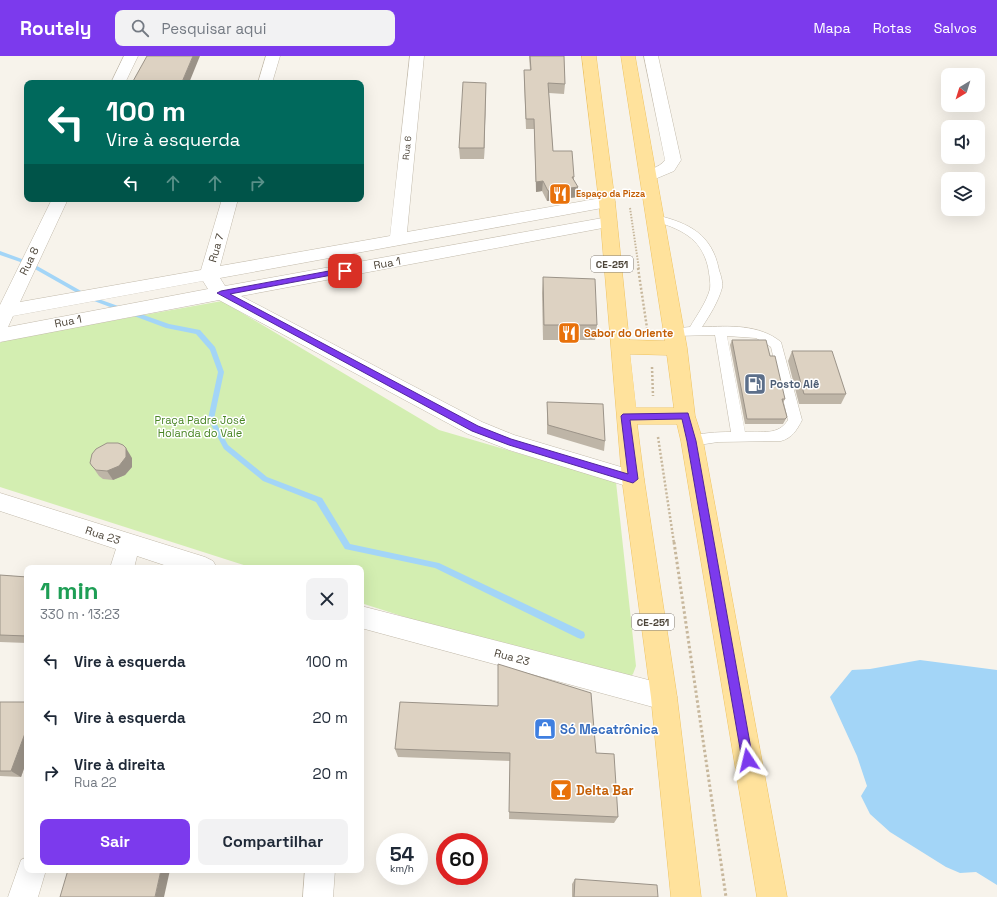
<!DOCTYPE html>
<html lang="pt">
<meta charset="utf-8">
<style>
body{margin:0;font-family:"Space Grotesk",sans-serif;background:#f2f2f3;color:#1f2937;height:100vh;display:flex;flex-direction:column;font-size:15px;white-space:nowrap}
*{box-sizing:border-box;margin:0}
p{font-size:13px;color:#747a83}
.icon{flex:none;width:22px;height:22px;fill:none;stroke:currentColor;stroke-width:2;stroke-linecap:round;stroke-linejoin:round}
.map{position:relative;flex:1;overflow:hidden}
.drawer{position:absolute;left:24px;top:509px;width:340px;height:308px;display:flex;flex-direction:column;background:#fff;border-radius:8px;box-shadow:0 4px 16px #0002}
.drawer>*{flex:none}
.banner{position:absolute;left:24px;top:24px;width:340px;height:122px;border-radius:8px;box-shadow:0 4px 16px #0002;background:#00695c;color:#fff;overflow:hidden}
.needle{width:26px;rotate:218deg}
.buttons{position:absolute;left:941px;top:12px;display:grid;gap:8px}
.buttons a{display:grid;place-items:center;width:44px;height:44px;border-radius:8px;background:#fff;box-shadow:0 4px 16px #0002;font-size:20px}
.speed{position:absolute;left:376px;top:777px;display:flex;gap:8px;font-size:20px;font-weight:700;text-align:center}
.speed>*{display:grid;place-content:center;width:52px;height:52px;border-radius:50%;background:#fff;box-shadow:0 4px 16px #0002;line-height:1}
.speed small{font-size:10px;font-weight:400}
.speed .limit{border:6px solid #d22;background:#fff;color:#111}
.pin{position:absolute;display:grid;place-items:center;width:34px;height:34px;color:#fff;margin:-17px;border-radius:8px;box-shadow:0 2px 6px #0006}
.me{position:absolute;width:44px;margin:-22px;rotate:350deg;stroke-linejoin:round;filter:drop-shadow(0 0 3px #0008)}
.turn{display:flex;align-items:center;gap:14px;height:84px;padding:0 16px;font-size:18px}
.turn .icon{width:52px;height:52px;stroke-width:2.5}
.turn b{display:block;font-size:28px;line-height:34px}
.lanes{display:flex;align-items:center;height:38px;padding:0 16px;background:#0003;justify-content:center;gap:20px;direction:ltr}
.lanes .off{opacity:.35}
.round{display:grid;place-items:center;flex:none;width:42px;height:42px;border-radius:8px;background:#f2f2f3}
.head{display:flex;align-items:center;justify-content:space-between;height:68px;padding:0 16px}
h1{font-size:24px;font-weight:800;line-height:30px;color:#1e9e55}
.button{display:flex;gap:8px;margin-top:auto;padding:8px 16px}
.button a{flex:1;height:46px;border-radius:8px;background:#7c3aed;color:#fff;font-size:16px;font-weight:800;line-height:46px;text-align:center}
.button a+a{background:#f2f2f3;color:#1f2937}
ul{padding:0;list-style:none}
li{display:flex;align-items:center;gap:12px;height:56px;padding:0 16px}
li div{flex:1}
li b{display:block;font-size:15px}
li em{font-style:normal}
header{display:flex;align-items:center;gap:24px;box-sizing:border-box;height:56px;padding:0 20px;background:#7c3aed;color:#fff}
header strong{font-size:19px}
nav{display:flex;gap:22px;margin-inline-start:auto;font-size:14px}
.search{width:280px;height:36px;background:#f2f2f3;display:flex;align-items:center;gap:10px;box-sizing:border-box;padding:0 14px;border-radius:8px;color:#747a83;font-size:15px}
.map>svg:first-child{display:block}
.green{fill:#d3eeb1}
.water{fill:#a3d5f7}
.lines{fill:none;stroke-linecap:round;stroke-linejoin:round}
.stream{fill:#a3d5f7;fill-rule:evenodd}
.service-casing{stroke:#c3bbac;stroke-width:1}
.minor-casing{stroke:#c3bbac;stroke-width:1}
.primary-casing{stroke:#efc361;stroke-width:1}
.path-far2{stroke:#c7b79c;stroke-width:2;stroke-dasharray:1.5 1.5;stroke-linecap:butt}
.path-far1{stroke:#c7b79c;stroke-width:2.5;stroke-dasharray:2 2;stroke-linecap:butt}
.path{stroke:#c7b79c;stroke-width:3;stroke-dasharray:2.5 2.5;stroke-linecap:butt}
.service{fill:#fff;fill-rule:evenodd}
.minor{fill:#fff;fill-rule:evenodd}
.primary{fill:#ffe29c;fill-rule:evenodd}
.wall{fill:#beb5a7}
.shaded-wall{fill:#9b9388}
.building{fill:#ddd2c2;stroke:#9b9388}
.route{fill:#7c3aed;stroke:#51269a}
.labels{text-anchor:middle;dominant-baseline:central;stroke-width:3;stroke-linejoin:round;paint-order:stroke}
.far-street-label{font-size:9px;fill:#4c4438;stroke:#fff}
.far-food-label{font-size:9px;font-weight:bold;fill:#c56008;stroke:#fff;text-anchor:start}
.shield{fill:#fff;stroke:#827c74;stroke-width:1}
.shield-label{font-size:10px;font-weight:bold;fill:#4c4438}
.street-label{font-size:11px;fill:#4c4438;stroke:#fff}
.food-label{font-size:11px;font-weight:bold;fill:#c56008;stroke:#fff;text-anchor:start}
.service-label{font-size:11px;font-weight:bold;fill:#4e5e75;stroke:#fff;text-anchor:start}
.park-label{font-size:11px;fill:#498524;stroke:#fff}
.near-shop-label{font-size:13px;font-weight:bold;fill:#366cbe;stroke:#fff;text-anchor:start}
.near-food-label{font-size:13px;font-weight:bold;fill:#c56008;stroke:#fff;text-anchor:start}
</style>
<header>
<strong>Routely</strong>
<div class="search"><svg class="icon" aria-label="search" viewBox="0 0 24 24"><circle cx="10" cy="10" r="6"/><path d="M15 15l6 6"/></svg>Pesquisar aqui</div>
<nav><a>Mapa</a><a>Rotas</a><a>Salvos</a></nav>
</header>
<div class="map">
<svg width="997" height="841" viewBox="0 0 997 841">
<rect width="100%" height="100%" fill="#f7f3eb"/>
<path class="green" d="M222 245 439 374 616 426 636 610 633 618 626 624H601L361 547V512H253L0 431V287L4 284Z"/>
<path class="water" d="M920 604 997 614V829L976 816 960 817 946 811 890 776 870 758 861 740 867 730 857 700 830 641 852 614 870 613Z"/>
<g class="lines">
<path class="stream" d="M0 195 30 206 90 240 169 268 200 274 215 291 224 316 214 363 228 389 267 421 322 442 350 488 439 507 584 576 585 579 584 582 581 583 578 582 435 512 345 493 316 446 263 425 224 393 208 363 218 316 210 294 196 278 166 272 86 242 26 208 0 199Z"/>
<g class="service-casing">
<path id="service" d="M656 159C689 167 712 178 719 214 721 220 723 226 722 232 718 246 710 259 702 271 729 270 759 268 781 286L802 364C797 374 792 382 781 385L718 386 692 390 687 389 685 385 687 381C701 377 717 376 731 376L715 279 674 280 670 279 668 276 670 273 690 271C697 259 706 247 710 233 711 226 709 218 708 211 701 181 680 173 652 164L651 162 652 160ZM727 280 756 282 771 291 788 364C778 380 762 375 745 376Z"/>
</g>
<g class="minor-casing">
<g id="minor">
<path d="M124 0H138L125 27H111Z"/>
<path d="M266 0H280L272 27H258Z"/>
<path d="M410 0H424L407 176 607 141 613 142 615 146 613 150 220 222 225 230 608 161 614 162 617 166 614 170 608 171 241 240 482 366 514 379 641 417 644 423 641 429 633 432 509 394 468 378 219 244 0 286V249L52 143H68L20 246 201 214 222 143H238L220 210 390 180ZM203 225 208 233 8 271 13 260Z"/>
<path d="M644 0H658L681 104 674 115 655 123 649 125 643 123 641 120C647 112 659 113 665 104Z"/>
<path d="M0 437 205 501 213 505 217 512H173L137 500 134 512H110L116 493 0 455Z"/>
<path d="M361 550 664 628 673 632 677 641 673 650 664 654 361 572Z"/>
<path d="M27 801V814H46L38 841H8L21 804Z"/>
<path d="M305 814H335L333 841H303Z"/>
</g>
</g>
<g class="primary-casing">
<path id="primary" d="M582 0H596L615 146 629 284 665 285 621 0H635L687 292 695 360 703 385 787 841H757L681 385 677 368H637L644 423 677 641 701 841H671L651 641 622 423 599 146ZM630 298 667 299 674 352H636Z"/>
</g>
<path class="path-far2" d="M630 152 639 213"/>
<g class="path-far1">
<path d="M638 212 647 272"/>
<path d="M652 311 653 340"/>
<path d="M658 381 674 487"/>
</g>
<path class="path" d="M674 486 726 841"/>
<use href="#service" class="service"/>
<use href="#minor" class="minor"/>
<use href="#primary" class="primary"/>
</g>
<g class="wall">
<path d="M529 0H564L565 28 564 38 549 37 553 95 574 121V124L577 141 547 145 542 135 536 136 534 73H526L524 24V14H530Z"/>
<path d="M486 27 484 103H460L459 92Z"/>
<path d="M543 221 597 269 595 284H543L542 237Z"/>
<path d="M732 284 770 300 785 343 783 347 787 361 783 368H745L730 289Z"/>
<path d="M792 295 846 338 841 348H799L788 305Z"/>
<path d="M547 346 605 385 604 395 547 378Z"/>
<path d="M132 402V411L125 419 113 424 103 423 99 420 92 410Z"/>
<path d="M0 519 27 521V587L0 586Z"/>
<path d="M0 646H27V704L21 721 0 720Z"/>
<path d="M395 693 596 697 618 761 614 767 509 763 510 705 398 701Z"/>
<path d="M575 823 658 841H572V828Z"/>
</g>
<g class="shaded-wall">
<path d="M193 0H200L189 27 182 26Z"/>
<path d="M486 27V37L484 103V92Z"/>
<path d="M543 125 542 135 536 136V126Z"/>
<path d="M578 131 577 141 547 145 548 135Z"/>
<path d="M126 392 132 402V411L125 419 113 424 107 415Z"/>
<path d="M27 672V704L21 721 11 715Z"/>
<path d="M161 814H170L164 841H155Z"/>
</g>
<g class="building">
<path d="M147 0H193L182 26 237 27H132Z"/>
<path d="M530 0H564L565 28 548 27 553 95H572L574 121H572L578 131 548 135 543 125 536 126 534 63H526L524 14H531Z"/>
<path d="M463 26 486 27 484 92H459Z"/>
<path d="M543 221 595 223 597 269H544Z"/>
<path d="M732 284H766L770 300H775L785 343H782L787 361 785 363H747Z"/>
<path d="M792 295H832L846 338H804Z"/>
<path d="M547 346 603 348 605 385 548 369Z"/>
<path d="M107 387H118L123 389 126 392V401L119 410 107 415 96 414 92 410 90 407 92 398 96 393Z"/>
<path d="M0 519 27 521V580L0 579Z"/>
<path d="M498 608 591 637 596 697 614 698 618 761 509 756 510 697 395 693 400 646 498 650Z"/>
<path d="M0 646H27V672L11 715H0Z"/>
<path d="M68 814H161L155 841H60Z"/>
<path d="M575 823 657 829 658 841H574Z"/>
</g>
<path class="route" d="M345 212 348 213V216L230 238 478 370 511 383 628 418 621 360 623 358 688 357 696 385 753 704 752 708 748 710 744 708 742 704 687 385 682 363 630 364 638 423 633 427 509 389 472 375 217 237 221 235Z"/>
<defs>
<g id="restaurant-square" transform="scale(1.15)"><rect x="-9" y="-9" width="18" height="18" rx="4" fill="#e8710a" stroke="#fff"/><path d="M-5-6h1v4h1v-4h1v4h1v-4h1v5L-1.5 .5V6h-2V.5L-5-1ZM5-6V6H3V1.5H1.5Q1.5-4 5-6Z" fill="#fff"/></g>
<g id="fuel-square" transform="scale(1.15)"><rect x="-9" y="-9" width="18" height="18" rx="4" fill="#5c6f8a" stroke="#fff"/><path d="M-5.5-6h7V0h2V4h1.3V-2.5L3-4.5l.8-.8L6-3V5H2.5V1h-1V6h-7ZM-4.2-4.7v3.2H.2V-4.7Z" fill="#fff"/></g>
<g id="shop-square" transform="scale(1.15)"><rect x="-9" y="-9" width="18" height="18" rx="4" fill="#3f7fe0" stroke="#fff"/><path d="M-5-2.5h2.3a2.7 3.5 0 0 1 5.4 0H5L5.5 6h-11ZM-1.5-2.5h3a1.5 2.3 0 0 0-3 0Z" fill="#fff"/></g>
<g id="bar-square" transform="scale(1.15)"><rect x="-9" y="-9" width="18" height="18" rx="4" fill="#e8710a" stroke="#fff"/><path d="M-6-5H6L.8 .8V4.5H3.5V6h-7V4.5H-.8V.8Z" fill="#fff"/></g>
</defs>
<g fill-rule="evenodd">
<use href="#restaurant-square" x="560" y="138"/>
<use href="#restaurant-square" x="569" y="277"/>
<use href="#fuel-square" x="755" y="328"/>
<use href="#shop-square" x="545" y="673"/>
<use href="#bar-square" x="561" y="734"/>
</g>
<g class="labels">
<g class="far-street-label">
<text transform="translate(407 92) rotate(-84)">Rua 6</text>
</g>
<g class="far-food-label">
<text x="576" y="138">Espaço da Pizza</text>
</g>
<g class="shield">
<rect x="591" y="200" width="42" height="16" rx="3"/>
<rect x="632" y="558" width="42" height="16" rx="3"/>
</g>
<g class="shield-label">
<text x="612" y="208">CE-251</text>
<text x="653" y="566">CE-251</text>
</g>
<g class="street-label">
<text transform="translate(216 192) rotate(-74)">Rua 7</text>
<text transform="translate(29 205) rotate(-64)">Rua 8</text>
<text transform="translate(387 207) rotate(-10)">Rua 1</text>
<text transform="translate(68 265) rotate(-11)">Rua 1</text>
<text transform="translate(103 479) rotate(18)">Rua 23</text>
<text transform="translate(512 601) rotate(15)">Rua 23</text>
</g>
<g class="food-label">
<text x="584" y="277">Sabor do Oriente</text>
</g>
<g class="service-label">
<text x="770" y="328">Posto Alê</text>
</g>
<g class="park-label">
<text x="200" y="364">Praça Padre José<tspan x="200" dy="13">Holanda do Vale</tspan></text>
</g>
<g class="near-shop-label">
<text x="560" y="673">Só Mecatrônica</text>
</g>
<g class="near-food-label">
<text x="576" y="734">Delta Bar</text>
</g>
</g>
</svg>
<div class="buttons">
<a><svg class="needle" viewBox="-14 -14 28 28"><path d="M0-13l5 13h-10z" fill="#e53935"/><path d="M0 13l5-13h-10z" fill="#747a83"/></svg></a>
<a><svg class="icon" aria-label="sound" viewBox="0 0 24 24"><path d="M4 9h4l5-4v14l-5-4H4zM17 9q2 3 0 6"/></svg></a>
<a><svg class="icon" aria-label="layers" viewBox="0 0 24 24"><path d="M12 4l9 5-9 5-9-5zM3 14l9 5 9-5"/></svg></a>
</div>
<div class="speed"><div>54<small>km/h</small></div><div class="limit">60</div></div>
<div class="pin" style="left:345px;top:215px;background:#d93025"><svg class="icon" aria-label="arrive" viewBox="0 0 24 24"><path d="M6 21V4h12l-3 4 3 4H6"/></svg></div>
<svg class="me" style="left:748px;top:704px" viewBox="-20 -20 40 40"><path d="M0-17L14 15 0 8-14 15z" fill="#7c3aed" stroke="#fff" stroke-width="4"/></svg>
<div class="banner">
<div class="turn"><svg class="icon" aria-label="left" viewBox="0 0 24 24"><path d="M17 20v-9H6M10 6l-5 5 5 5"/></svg><div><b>100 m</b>Vire à esquerda</div></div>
<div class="lanes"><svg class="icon" aria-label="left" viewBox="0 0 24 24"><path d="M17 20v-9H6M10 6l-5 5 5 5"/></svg><svg class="icon off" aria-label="ahead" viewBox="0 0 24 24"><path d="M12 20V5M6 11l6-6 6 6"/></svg><svg class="icon off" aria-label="ahead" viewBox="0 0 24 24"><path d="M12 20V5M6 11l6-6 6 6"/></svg><svg class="icon off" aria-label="right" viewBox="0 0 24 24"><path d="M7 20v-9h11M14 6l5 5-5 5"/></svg></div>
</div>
<section class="drawer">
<div class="head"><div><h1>1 min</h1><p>330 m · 13:23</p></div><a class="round"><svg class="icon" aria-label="close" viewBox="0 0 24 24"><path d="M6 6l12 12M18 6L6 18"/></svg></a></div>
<ul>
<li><svg class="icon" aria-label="left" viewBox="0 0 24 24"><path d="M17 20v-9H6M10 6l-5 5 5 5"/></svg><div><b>Vire à esquerda</b></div><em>100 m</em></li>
<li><svg class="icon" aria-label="left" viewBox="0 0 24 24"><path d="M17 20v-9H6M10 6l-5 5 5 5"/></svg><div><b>Vire à esquerda</b></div><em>20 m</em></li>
<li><svg class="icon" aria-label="right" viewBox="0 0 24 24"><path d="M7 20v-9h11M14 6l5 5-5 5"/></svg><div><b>Vire à direita</b><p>Rua 22</p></div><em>20 m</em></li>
</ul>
<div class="button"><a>Sair</a><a>Compartilhar</a></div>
</section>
</div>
